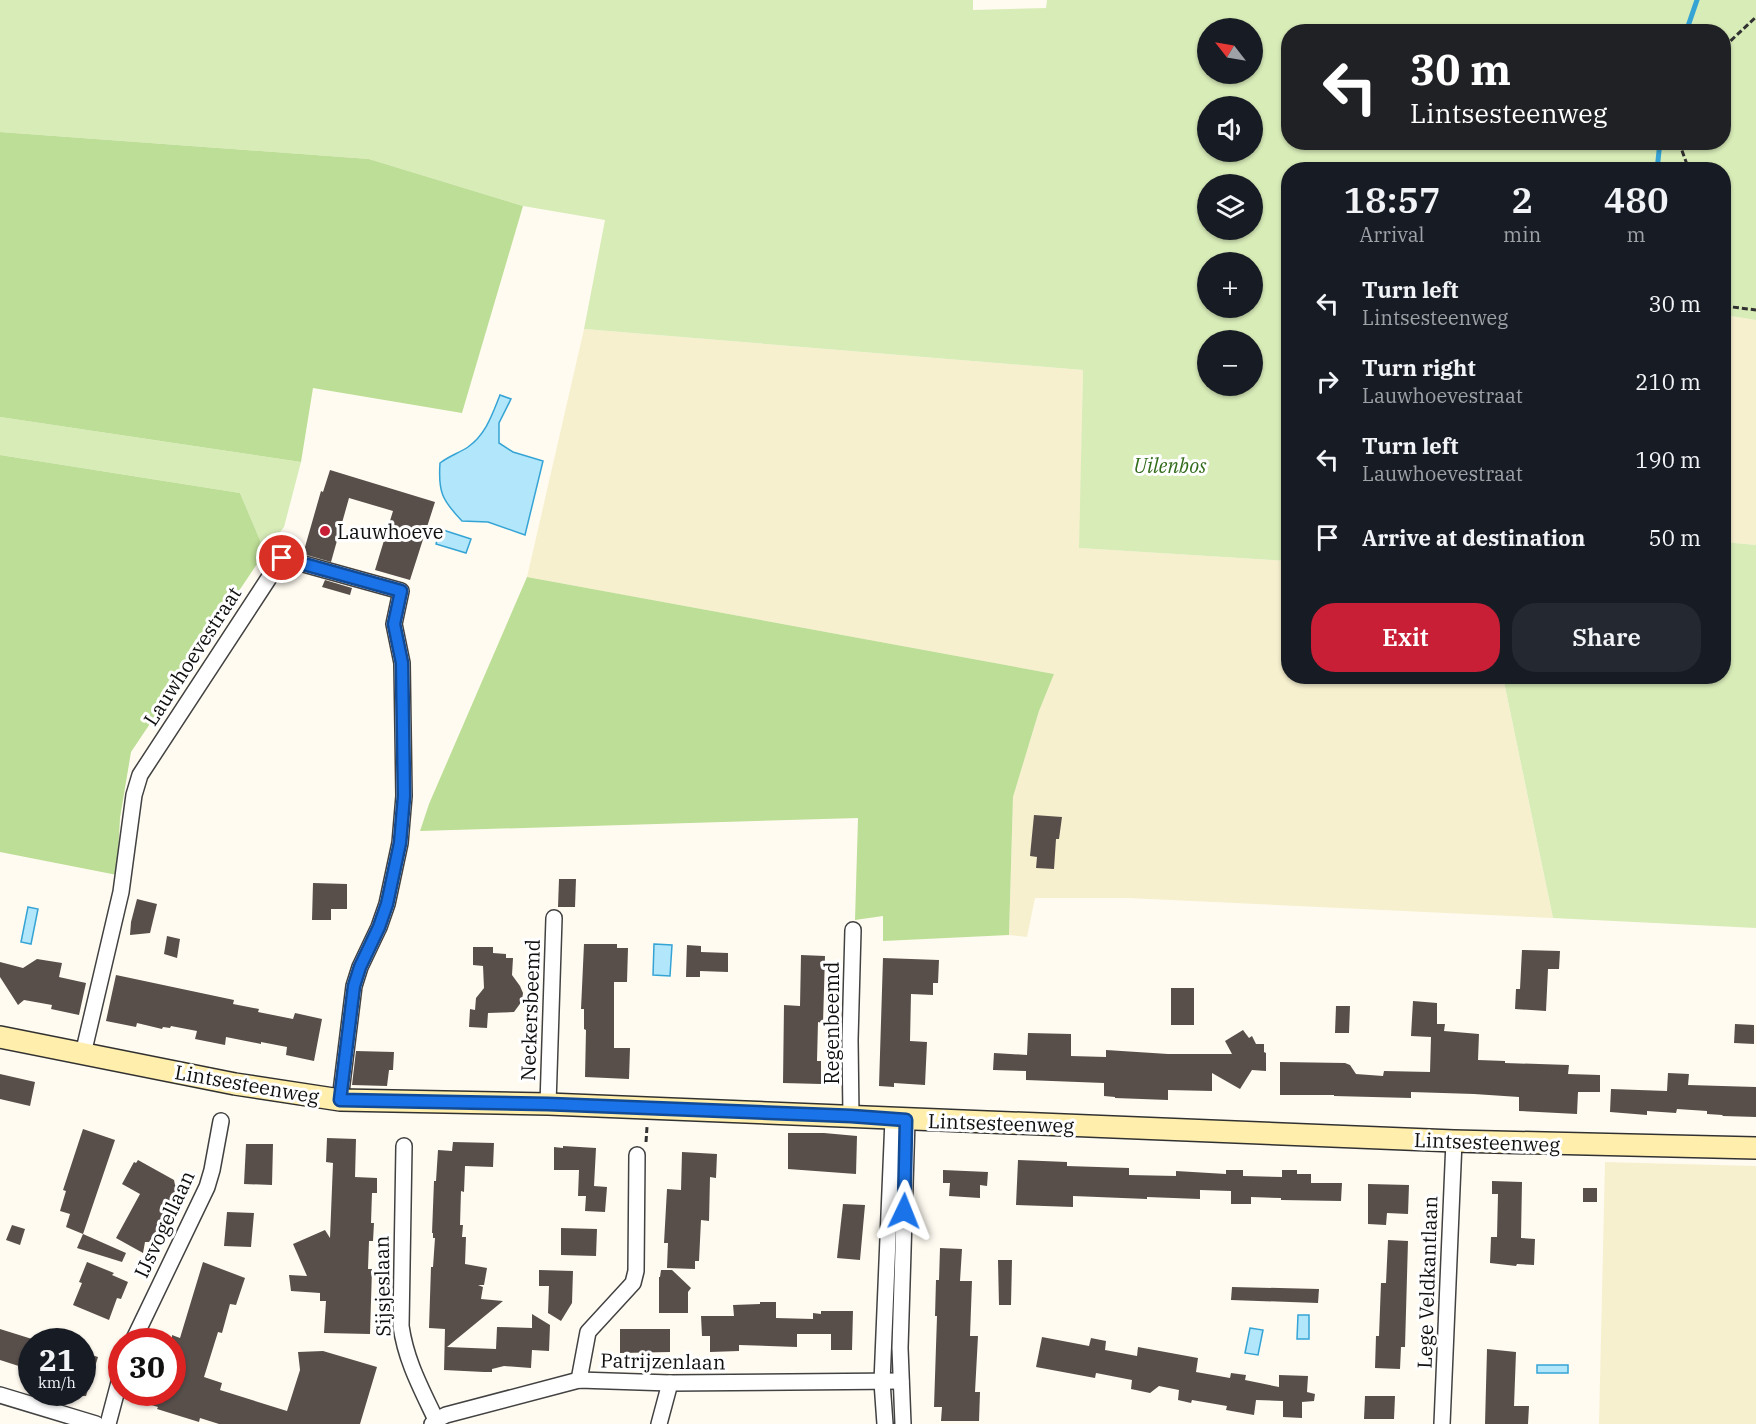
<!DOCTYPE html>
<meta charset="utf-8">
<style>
body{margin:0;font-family:"IBM Plex Serif",serif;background:#242831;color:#f1f3f6;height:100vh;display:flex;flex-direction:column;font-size:22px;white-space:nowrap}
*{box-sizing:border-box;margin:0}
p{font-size:20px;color:#9ea1a6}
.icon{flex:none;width:33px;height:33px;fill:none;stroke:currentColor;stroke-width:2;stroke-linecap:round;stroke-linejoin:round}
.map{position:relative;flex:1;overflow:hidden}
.side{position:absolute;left:1281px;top:162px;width:450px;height:522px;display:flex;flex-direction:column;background:#171b24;border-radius:24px;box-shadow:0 2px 4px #0004}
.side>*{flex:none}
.guide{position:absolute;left:1281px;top:24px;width:450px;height:126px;border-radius:24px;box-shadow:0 2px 4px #0004;background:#202124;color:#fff;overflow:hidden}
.needle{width:39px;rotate:301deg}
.tools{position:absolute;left:1197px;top:18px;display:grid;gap:12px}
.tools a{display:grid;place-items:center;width:66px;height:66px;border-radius:50%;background:#171b24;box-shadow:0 2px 4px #0004;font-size:30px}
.speed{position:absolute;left:18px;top:1328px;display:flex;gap:12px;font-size:30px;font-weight:700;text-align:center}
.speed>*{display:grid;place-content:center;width:78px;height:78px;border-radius:50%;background:#171b24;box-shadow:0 2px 4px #0004;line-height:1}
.speed small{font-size:15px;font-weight:400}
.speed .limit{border:9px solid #d22;background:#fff;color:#111}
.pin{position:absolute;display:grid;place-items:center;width:51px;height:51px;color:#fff;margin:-26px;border:3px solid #fff;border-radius:50%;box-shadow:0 2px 6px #0007}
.me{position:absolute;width:66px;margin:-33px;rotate:2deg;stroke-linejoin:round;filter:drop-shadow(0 0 4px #0008)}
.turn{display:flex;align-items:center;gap:21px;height:126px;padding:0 30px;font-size:27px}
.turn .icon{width:78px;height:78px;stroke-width:2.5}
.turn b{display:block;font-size:42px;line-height:51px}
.eta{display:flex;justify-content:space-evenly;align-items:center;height:102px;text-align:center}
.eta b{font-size:36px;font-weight:600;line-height:42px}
.action{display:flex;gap:12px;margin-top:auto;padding:12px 30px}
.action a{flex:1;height:69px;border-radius:24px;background:#c81e36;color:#fff;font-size:24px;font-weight:600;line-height:69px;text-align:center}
.action a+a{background:#242831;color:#f1f3f6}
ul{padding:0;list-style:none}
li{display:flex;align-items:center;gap:18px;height:78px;padding:0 30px}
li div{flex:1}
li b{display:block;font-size:22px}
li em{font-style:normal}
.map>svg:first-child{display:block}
.farmland{fill:#f7f0cf}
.green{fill:#d8ecb8;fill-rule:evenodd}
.forest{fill:#bdde96}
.water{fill:#b2e6fa;stroke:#35a4d5;stroke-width:1.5}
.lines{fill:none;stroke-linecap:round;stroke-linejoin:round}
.stream{stroke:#35a4d5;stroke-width:5}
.building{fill:#584f4b}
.street-casing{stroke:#424242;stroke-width:18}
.secondary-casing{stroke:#313131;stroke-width:24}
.path{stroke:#313131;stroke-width:3;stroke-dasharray:6 3;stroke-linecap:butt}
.street{stroke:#fff;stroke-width:15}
.secondary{stroke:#ffeeac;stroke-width:21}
.route-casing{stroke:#114b97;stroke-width:15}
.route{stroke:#1a73e8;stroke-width:10}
.poi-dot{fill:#c81e36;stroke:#fff;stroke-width:2}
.labels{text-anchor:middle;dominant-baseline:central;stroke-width:6;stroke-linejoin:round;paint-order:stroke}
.park-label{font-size:20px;font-style:italic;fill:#336c1b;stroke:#fff}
.poi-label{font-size:20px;fill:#0f0f0f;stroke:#fff;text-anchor:start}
.street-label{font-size:20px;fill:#0f0f0f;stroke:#fff}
</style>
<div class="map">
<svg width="1756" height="1424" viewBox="0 0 1756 1424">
<rect width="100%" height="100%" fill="#fffbf1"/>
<g class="farmland">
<path d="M1724 315 1756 320V545L1724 542Z"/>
<path d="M584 329 1083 370 1080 548 1288 561V676L1503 677 1553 918 1127 898H1035L1027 937 1009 935 1013 797 1039 711 1054 674 527 577Z"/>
<path d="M1605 1162 1756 1166V1424H1599Z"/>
</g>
<g class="green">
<path d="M0 0H973V10L1046 8 1047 0H1756V320L1724 315V170H1288V561L1079 548 1083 370 584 329 605 220 523 206 369 159 0 132ZM1208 28H1252V74H1208ZM1288 32H1724V142H1288ZM1208 106H1252V152H1208ZM1208 184H1252V230H1208ZM1208 262H1252V308H1208ZM1208 340H1252V386H1208Z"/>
<path d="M0 417 301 462 284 527 265 552 240 493 0 455Z"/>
<path d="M1724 542 1756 545V928L1553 918 1503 677 1724 676Z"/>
</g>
<g class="forest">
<path d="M0 132 369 159 523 206 462 413 313 388 301 462 0 417Z"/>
<path d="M0 455 240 493 265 552 131 752 120 818 117 875 0 852Z"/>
<path d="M527 577 1054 674 1039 711 1013 797 1009 935 883 941V916L855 920 858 818 420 831 429 804Z"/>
</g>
<g class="water">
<path d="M500 395 511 399 499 423V443L513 452 543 461 525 535 488 522 462 521C442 500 438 492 440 463 449 456 459 453 468 447 486 434 492 415 500 395Z"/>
<path d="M440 529 471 539 466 553 436 544Z"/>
<path d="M28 907 38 909 31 944 21 942Z"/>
<path d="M654 944 672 945 670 976 653 975Z"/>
<path d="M1298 1315H1309V1339H1297Z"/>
<path d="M1250 1328 1263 1330 1258 1355 1245 1353Z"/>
<rect x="1537" y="1365" width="31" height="8"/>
</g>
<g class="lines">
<g class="stream">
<path d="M1686 32 1697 0"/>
<path d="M1657 170 1660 142"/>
</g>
</g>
<g class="building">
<path d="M330 470 435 502 410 580 375 570 393 511 349 498 331 562 303 554 321 491 323 492Z"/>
<path d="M325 580 352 588 350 595 322 587Z"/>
<path d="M1034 815 1062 817 1059 839H1056L1054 869 1036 868 1037 857 1030 856Z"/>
<path d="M559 879H576L575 907H558Z"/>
<path d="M313 883 347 884V909H331V920H312Z"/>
<path d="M137 899 157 904 150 933 130 935 131 922Z"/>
<path d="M167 936 180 939 177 958 164 954Z"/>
<path d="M584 944H617V948H628L627 982H614V1048H630L629 1079 585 1077 586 1030 584 1029V1009H581Z"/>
<path d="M687 945 701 946V952L728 953V972L700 971V977H686Z"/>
<path d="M473 947H493V953L506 954V958H513L512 975 520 986 523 993 522 1001 514 1012 488 1013 487 1028 469 1027 470 1009 475 1010 476 998 484 988 483 966 473 965Z"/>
<path d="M1522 950 1560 951 1559 969H1548L1546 1011 1515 1009 1516 989H1520Z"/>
<path d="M801 955 825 956 823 1023 818 1022 817 1061H821V1084L783 1083 784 1005 800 1006Z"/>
<path d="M883 958 939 960 938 983H933V995L911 994 910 1041 927 1042 925 1085 894 1083V1087L879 1086Z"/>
<path d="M37 959 62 963 59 977 86 983 79 1015 51 1009 52 1005 24 1000 18 1005 0 977V962L23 968Z"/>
<path d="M116 975 234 1000 233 1004 259 1009 258 1012 293 1019 295 1013 322 1019 314 1061 286 1055 287 1047 261 1042V1044L226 1037 225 1045 195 1039 197 1031 171 1026 170 1028 163 1027 162 1029 137 1023 136 1027 106 1021Z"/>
<rect x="1171" y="988" width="23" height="37"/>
<path d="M1413 1001 1437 1003V1024H1445L1444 1031 1479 1034 1478 1060 1505 1061V1063L1569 1065 1568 1074 1600 1075V1092H1578L1577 1114 1519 1111V1097L1474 1094 1411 1092V1098L1334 1096V1095H1280V1062L1345 1063 1350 1065 1356 1074 1383 1076 1384 1071 1430 1072 1431 1037 1411 1036Z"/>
<path d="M1336 1006H1350L1349 1033H1335Z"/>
<path d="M1735 1024 1754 1025V1044L1734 1043Z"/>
<path d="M1243 1030 1249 1038 1252 1036 1256 1044H1264V1052L1266 1053V1071L1252 1070 1240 1089 1212 1073V1091L1168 1090V1100L1115 1098V1097L1104 1096V1083L1026 1080V1071L993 1070 994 1053 1027 1055 1028 1033 1071 1034V1056L1106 1057V1050L1168 1054H1232L1225 1041Z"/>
<path d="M356 1051 394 1052 393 1070H389L387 1086 352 1085Z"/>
<path d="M1668 1073 1689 1074 1688 1085 1756 1087V1117L1723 1116 1722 1115 1707 1114V1111L1677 1109 1676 1113 1647 1111V1115L1610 1112 1611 1089 1667 1091Z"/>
<path d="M0 1074 35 1082 30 1106 0 1099Z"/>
<path d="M83 1129 115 1140 83 1234 66 1227 70 1214 60 1211 66 1191 63 1190Z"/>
<path d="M788 1133H824L857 1136 856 1174 788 1169Z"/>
<path d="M327 1138 356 1139 355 1177 377 1178V1193H372L371 1223H374L373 1241H369L368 1269H372L370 1334 324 1333 326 1301H320V1293L291 1291 289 1275 307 1276 293 1244 325 1230 330 1238 333 1163 326 1162Z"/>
<path d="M453 1142 494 1143 493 1167 465 1166 464 1192 461 1191 460 1225H463L462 1237H466L465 1264 487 1268 484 1285H478L483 1287 481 1299 503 1301 447 1347 496 1349 497 1327 532 1328V1314L550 1325 549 1351 532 1350 531 1368 504 1366 492 1369V1372H484L444 1370 445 1329 429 1328 431 1267H433L435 1238H433V1233H432L434 1181H436L438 1150 452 1151Z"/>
<path d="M246 1144H273L272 1185 244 1184Z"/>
<path d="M563 1146 596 1148 594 1186 607 1187 605 1212 585 1211 586 1196H578L579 1170H554V1147L563 1148Z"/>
<path d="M682 1152 717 1154 716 1178 710 1177 709 1221 701 1220 699 1261H695V1269L667 1268 668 1243H664L667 1189 681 1190Z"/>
<path d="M138 1160 174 1180 175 1185 180 1188 150 1242H145L143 1253 116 1238 140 1194 122 1184 134 1162 136 1163Z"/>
<path d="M1018 1160 1067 1162V1166L1129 1168V1175L1176 1176V1171L1226 1174V1170H1243V1176L1282 1177V1170H1297V1174H1311V1183H1342L1341 1201 1281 1200V1198L1251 1197V1204H1231V1191L1200 1190V1199L1147 1197V1199L1073 1196V1207L1016 1205Z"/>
<path d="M943 1170 988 1172 987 1186 980 1185V1198L949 1196 950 1183H943Z"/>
<path d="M1492 1181 1522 1182 1521 1238 1535 1239 1534 1265 1517 1264 1516 1266 1490 1263 1491 1237H1497L1498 1194H1492Z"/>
<path d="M1368 1184 1409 1185 1408 1214 1387 1213 1386 1225 1368 1224Z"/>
<rect x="1583" y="1188" width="14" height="14"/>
<path d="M843 1204 865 1205 860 1260 837 1258Z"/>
<path d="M227 1212 254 1213 251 1247 224 1246Z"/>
<path d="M12 1225 25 1229 20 1245 6 1240Z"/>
<path d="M561 1228 597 1229 596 1256 561 1255Z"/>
<path d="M83 1234 126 1253 122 1262 77 1248Z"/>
<path d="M1388 1240 1408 1241 1405 1347H1401L1400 1369 1375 1368 1376 1336H1379L1381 1283H1386Z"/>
<path d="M940 1248 962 1249 960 1281H972L970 1336H978L975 1392H980L979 1421H941L942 1407H934L937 1316H935L936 1280H939Z"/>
<path d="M998 1260H1012L1011 1305H999Z"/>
<path d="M87 1262 114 1273 112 1275 128 1282 121 1299 117 1298 109 1320 73 1305 82 1283 79 1282Z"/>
<path d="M203 1262 245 1278 236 1305 230 1304 222 1333 218 1332 204 1377 222 1383 220 1390 287 1411 300 1370 298 1352 323 1351 377 1367 360 1424H219L200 1418 199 1422 157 1409 158 1407 148 1404 152 1392H172V1335L180 1338Z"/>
<path d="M539 1270 573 1271 572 1303 561 1321 548 1313 549 1286H539Z"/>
<path d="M661 1270H672L691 1288 688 1292V1313H659V1277H660Z"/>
<path d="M1232 1287 1319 1289 1318 1303 1231 1300Z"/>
<path d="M760 1302H776V1318L813 1319V1313L821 1314V1311H853L852 1350H831V1334H797V1347L739 1345V1351L710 1352V1336H702L701 1316H734L733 1305 760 1304Z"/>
<path d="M0 1329 32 1339V1357L28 1369 0 1360Z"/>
<path d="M620 1329H670V1352L620 1353Z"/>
<path d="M1042 1337 1089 1346 1091 1338 1106 1341 1105 1350 1137 1356 1138 1347 1198 1358 1196 1372 1230 1378 1231 1373 1246 1375 1245 1380 1279 1387V1375L1308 1376 1307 1392 1315 1394 1314 1401 1302 1402V1418L1283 1417V1401L1256 1400 1254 1415 1226 1410 1227 1406 1192 1400 1191 1403 1178 1400 1179 1390 1159 1386 1150 1393 1131 1389 1132 1380 1096 1373 1095 1378 1036 1367Z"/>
<path d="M1487 1349 1516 1352 1514 1406H1529L1528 1424H1485Z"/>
<path d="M82 1352 98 1357 86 1396H82Z"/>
<path d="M1365 1396H1395L1394 1419H1364Z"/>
</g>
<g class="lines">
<g class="street-casing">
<g id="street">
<path d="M83 1054 121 892 134 795 140 775 282 558 401 591 394 624 402 663 404 796 400 843 387 904 379 927 360 967 354 986 340 1100"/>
<path d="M548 1104 554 918"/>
<path d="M851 1116 850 1040 853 930"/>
<path d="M404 1146 401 1326C406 1361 421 1388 436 1420"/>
<path d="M133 1341 207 1187 212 1170 221 1121"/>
<path d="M579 1380 588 1332 633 1283 636 1271 637 1155"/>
<path d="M0 1395 96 1424"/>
<path d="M108 1424 122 1371"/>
<path d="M432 1424 436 1420 446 1415 579 1380 670 1383 901 1381"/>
<path d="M659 1424 670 1383"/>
<path d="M885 1424 882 1382 893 1119"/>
<path d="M903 1424 900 1348 907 1120"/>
<path d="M1442 1424 1454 1141"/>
</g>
</g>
<g class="secondary-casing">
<path id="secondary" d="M0 1037 235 1084 340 1100 548 1104 1454 1141 1756 1148"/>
</g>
<g class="path">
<path d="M1724 47 1756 17"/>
<path d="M1681 142 1680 145 1689 170"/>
<path d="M1724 306 1756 310"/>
<path d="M646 1142 647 1127"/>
</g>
<use href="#street" class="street"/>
<use href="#secondary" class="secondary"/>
</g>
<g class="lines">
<g class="route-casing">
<path id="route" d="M282 558 401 591 394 624 402 663 404 796 400 843 387 904 379 927 360 967 354 986 340 1100 548 1104 851 1116 906 1120 904 1211"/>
</g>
<use href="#route" class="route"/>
</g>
<circle class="poi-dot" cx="325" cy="531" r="6"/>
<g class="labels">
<g class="park-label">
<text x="1170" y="465">Uilenbos</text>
</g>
<g class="poi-label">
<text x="337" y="531">Lauwhoeve</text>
</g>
<g class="street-label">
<text transform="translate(192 656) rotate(-57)">Lauwhoevestraat</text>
<text transform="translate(530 1010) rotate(-88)">Neckersbeemd</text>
<text transform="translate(831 1023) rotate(-90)">Regenbeemd</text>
<text transform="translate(247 1084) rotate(10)">Lintsesteenweg</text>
<text transform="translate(1001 1123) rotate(2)">Lintsesteenweg</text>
<text transform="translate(1487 1142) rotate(2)">Lintsesteenweg</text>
<text transform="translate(164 1224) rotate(-65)">IJsvogellaan</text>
<text transform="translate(1427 1282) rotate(-88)">Lege Veldkantlaan</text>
<text transform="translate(382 1286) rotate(-91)">Sijsjeslaan</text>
<text transform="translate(663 1361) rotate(1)">Patrijzenlaan</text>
</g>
</g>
</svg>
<div class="tools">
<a><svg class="needle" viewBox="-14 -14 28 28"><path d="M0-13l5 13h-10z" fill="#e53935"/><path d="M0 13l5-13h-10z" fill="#9ea1a6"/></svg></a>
<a><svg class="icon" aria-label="sound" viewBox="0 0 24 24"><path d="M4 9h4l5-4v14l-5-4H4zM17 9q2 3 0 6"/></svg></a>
<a><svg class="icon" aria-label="layers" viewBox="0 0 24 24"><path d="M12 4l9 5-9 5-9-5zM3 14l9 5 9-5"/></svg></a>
<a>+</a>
<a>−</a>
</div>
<div class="speed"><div>21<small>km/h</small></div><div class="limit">30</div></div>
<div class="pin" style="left:282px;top:558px;background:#d93025"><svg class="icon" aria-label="arrive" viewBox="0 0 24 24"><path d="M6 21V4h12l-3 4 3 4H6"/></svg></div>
<svg class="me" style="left:904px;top:1211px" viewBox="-20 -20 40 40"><path d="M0-17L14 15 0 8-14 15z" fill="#1a73e8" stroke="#fff" stroke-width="4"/></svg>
<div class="guide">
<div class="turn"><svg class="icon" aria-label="left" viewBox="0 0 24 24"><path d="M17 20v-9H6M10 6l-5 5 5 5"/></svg><div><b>30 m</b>Lintsesteenweg</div></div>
</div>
<section class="side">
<div class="eta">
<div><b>18:57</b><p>Arrival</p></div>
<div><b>2</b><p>min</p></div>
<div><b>480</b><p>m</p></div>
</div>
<ul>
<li><svg class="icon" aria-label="left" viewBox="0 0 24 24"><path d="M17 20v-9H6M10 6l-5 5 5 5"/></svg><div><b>Turn left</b><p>Lintsesteenweg</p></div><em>30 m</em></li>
<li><svg class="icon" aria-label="right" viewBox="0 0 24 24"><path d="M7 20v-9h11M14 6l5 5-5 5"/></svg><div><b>Turn right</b><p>Lauwhoevestraat</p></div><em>210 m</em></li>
<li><svg class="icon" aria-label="left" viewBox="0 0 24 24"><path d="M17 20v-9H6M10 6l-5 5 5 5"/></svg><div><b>Turn left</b><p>Lauwhoevestraat</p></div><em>190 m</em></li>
<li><svg class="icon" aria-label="arrive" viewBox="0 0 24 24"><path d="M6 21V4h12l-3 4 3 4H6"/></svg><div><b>Arrive at destination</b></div><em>50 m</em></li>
</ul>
<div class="action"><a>Exit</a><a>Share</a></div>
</section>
</div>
